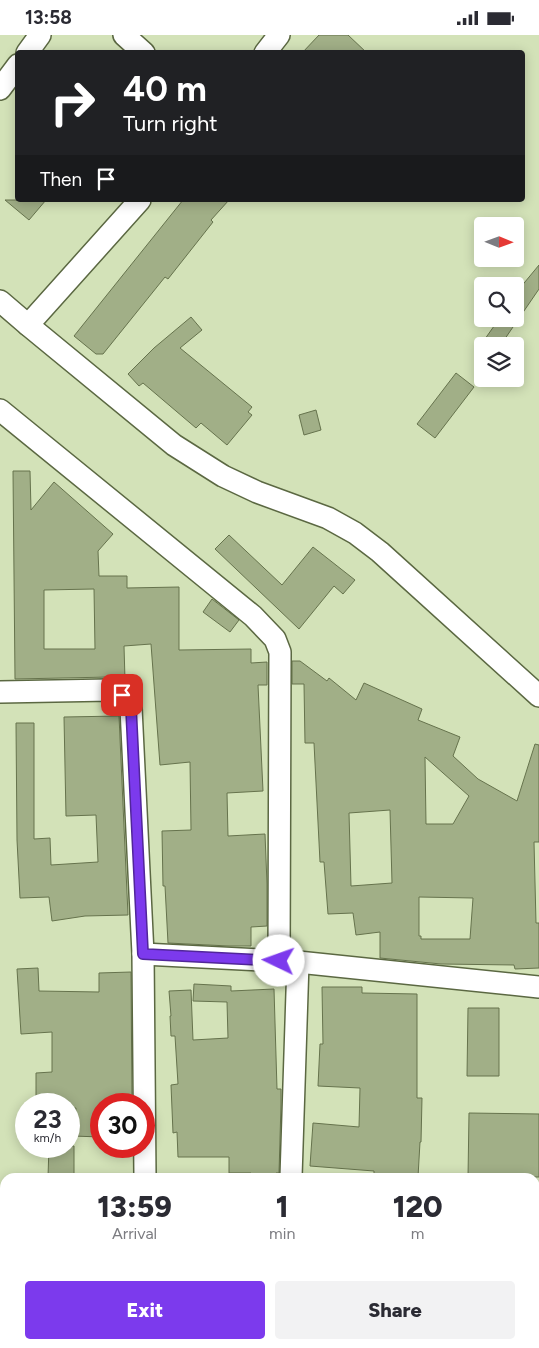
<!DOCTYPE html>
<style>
body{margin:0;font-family:Figtree,sans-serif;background:#f2f2f3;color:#2b2b33;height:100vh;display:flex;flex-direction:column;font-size:19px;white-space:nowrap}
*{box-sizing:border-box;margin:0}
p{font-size:16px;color:#7c7c81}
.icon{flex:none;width:28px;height:28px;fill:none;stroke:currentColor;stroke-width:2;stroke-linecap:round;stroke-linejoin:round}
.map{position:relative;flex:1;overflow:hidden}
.side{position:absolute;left:0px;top:1138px;width:540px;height:176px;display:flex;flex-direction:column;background:#fff;border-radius:15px 15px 0 0;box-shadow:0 2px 12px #0003}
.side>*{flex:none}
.top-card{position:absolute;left:15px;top:15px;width:510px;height:152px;border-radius:5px;box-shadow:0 2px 12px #0003;background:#202124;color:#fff;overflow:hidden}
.needle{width:32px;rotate:91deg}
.controls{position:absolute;left:474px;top:182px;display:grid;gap:10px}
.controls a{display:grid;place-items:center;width:50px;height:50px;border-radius:5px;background:#fff;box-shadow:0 2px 12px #0003;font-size:25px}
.speed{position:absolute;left:15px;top:1058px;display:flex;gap:10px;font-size:25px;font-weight:700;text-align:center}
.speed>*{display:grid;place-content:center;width:65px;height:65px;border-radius:50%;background:#fff;box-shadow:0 2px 12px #0003;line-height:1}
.speed small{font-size:12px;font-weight:400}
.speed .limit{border:8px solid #d22;background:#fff;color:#111}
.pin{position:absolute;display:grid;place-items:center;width:42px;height:42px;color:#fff;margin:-21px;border-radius:10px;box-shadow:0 2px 8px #0006}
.me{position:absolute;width:55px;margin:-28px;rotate:273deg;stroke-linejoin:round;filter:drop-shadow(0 0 4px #0008)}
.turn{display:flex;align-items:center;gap:18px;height:105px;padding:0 25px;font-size:22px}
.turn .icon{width:65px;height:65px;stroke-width:2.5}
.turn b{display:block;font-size:35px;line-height:42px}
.then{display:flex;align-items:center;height:48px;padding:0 25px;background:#0003;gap:10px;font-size:19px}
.eta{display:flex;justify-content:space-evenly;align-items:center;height:85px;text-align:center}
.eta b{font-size:30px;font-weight:800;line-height:35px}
.action{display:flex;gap:10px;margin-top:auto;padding:10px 25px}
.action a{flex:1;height:58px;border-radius:5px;background:#7c3aed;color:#fff;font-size:20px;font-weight:800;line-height:58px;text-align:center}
.action a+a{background:#f2f2f3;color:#2b2b33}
.status{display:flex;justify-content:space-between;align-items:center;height:35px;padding:0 25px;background:#fff;direction:ltr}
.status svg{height:14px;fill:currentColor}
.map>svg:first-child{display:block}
.building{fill:#a1af87;stroke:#66734d;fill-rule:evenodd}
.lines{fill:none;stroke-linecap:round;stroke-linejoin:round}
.minor-casing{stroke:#5b6842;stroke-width:24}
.trunk-casing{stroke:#6c7d4a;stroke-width:30}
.minor{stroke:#fff;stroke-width:21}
.trunk{stroke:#acbe86;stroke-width:28}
.route-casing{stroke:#51269a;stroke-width:12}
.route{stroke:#7c3aed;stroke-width:9}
</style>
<div class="status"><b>13:58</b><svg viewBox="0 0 49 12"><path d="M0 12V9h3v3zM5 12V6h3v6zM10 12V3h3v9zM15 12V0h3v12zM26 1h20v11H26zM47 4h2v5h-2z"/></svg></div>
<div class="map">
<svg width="539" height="1313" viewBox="0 0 539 1313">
<rect width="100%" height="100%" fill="#d3e2b8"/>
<g class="building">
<path d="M319 0H348L367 18H302Z"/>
<path d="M5 165H46L29 185Z"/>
<path d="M183 165H229L211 185 213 187 168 244 165 242 103 319H96L74 301Z"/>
<path d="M539 230V254L500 311H480L499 284H515V259Z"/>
<path d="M191 282 202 295 180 313 252 372 248 377 252 380 227 410 201 388 196 393 143 348 139 351 128 339 154 313Z"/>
<path d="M456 338 474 352 435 403 417 389Z"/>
<path d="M316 375 321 395 304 400 299 380Z"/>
<path d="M13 436H30L31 475 54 447 113 499 98 516 99 541H127V553L179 552V615L251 614V628L267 627V650H258L263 756 227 758 228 801 265 799 267 849V891L251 892V911H229L168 908 165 851H163L162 796 191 795 190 727 160 730 151 609 124 611 125 645H119L110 642 15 644ZM94 554 95 614H44V555Z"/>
<path d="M229 500 282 550 313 512 355 545 343 559 334 551 299 594 215 514Z"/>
<path d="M212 564 239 585 230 597 203 577Z"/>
<path d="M292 626H300L327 646 329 643 356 665 364 648 422 674 418 685 460 702 453 721 478 744 517 766 535 709 539 710V807H534L536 888H539V933L515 934 514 930 441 929 380 923V897L356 900 353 878 328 879 324 827H320L314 708H305L304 649H292ZM425 722 469 761 453 789H426ZM390 775 392 848 351 851 349 778ZM419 862 473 863 470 904H421V901H419Z"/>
<path d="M119 681 128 880 85 881 52 886 49 862 20 863 17 805 16 688H34V804L50 803 51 830 98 827 96 780 66 781 64 682Z"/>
<path d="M38 933 39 956 99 957V938L131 937 132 1069H101V1102L73 1101 76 1073H69V1069H36V1038L52 1037V997L21 999 17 934Z"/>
<path d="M194 949 231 951V956L274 954 277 1054H281V1069L279 1138H276V1142H251V1138H229V1122H178L177 1097 173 1098 171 1050 178 1049 175 1001H171L170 981H171L169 956 191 955 193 1005 228 1003 227 967 193 966Z"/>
<path d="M322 952H362V958L417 959V1063H422L421 1107H420L418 1142H374V1136L310 1131 313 1088 359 1092 360 1053 318 1051 320 1009H323Z"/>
<path d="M468 973H499V1041H467Z"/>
<path d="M469 1078 539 1079V1142H468Z"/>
<path d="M49 1111H74V1142H48Z"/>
</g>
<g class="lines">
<g class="minor-casing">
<g id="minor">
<path d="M124 0 144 18"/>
<path d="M27 18 40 0"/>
<path d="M265 18 279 0"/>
<path d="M0 54 18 30"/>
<path d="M0 266 28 290 174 410 223 441 257 457 328 483 355 498 380 517 539 661"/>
<path d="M28 290 140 165"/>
<path d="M0 375 253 581 275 604 280 617 279 926"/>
<path d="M0 657 110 655 122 660 131 673 143 919 145 1142"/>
<path d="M143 919 298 927 539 952"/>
<path d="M291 1142 298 927"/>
<path d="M369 1309 371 1313"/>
<path d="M407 1309 409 1313"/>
<path d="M34 1313 35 1309"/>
<path d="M218 1313V1309"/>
</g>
</g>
<g class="trunk-casing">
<g id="trunk">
<path d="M0 1199H5"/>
<path d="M0 1231H5"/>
<path d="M535 1249 539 1250"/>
<path d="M535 1279H539"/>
</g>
</g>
<use href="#minor" class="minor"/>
<use href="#trunk" class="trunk"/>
</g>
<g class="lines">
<g class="route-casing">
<path id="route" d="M122 660 131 673 143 919 279 926"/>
</g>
<use href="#route" class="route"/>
</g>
</svg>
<div class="controls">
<a><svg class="needle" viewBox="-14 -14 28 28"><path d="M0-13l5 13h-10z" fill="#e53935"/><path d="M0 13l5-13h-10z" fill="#7c7c81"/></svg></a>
<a><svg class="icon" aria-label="search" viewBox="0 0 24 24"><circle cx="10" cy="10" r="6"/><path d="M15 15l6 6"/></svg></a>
<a><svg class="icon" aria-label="layers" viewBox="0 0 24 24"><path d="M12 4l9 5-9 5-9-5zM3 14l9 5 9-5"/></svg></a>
</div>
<div class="speed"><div>23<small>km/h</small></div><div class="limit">30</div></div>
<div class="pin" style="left:122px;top:660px;background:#d93025"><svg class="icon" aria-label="arrive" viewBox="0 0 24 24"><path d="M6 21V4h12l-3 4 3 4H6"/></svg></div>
<svg class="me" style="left:279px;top:926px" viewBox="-20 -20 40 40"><circle r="19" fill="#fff"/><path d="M0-13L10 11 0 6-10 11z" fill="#7c3aed"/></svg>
<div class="top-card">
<div class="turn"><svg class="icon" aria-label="right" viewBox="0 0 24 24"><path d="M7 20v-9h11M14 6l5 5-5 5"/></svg><div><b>40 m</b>Turn right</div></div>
<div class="then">Then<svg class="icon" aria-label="arrive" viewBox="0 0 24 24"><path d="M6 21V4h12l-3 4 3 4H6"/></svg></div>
</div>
<section class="side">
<div class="eta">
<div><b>13:59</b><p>Arrival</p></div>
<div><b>1</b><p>min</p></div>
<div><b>120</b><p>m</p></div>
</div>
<div class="action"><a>Exit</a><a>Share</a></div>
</section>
</div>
